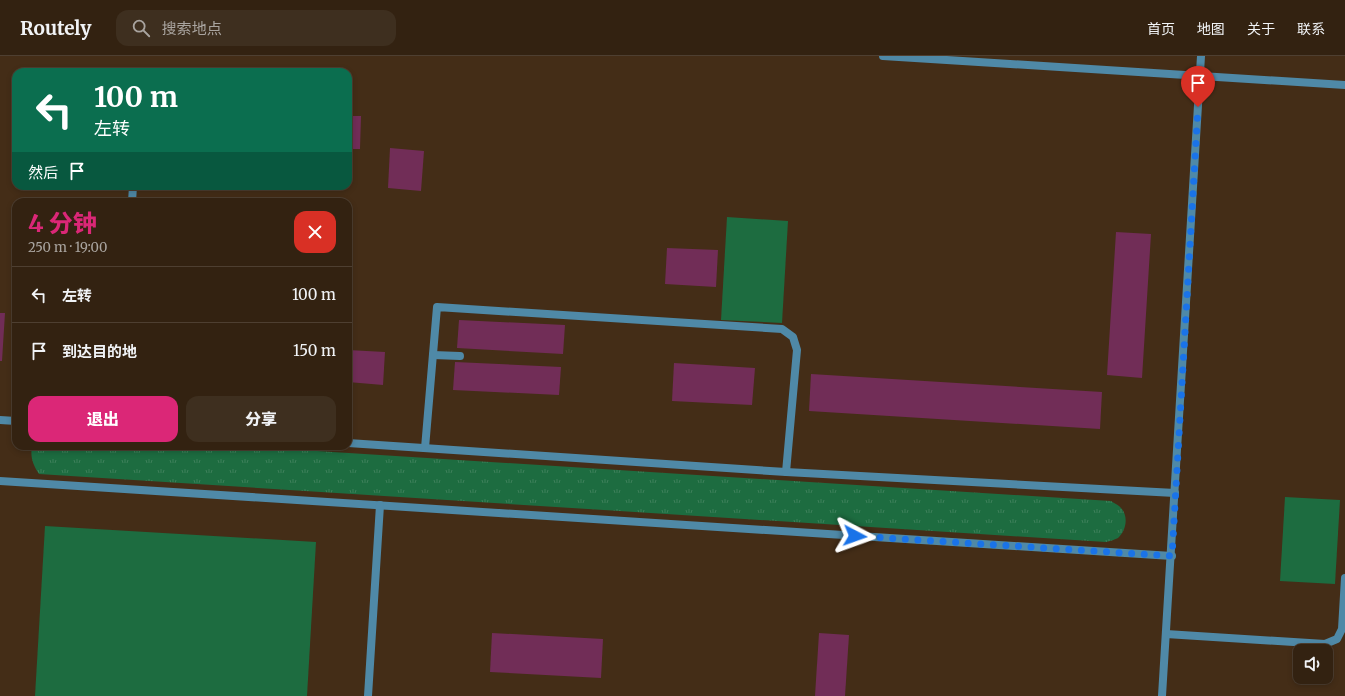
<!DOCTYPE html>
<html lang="zh">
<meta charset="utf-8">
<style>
body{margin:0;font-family:Merriweather,"Noto Sans SC",serif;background:#3e2f1f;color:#f1f3f6;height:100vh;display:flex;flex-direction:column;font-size:15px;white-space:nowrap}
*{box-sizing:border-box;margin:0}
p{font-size:13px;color:#a9a49f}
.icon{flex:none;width:22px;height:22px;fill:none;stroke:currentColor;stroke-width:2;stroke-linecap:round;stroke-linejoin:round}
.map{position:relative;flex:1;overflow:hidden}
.sheet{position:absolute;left:12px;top:142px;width:340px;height:252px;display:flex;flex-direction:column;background:#321;border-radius:12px;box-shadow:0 2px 6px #0003,0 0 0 1px #4e3f31}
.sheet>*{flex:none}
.hud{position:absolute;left:12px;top:12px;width:340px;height:122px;border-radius:12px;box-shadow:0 2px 6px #0003,0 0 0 1px #4e3f31;background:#0b6e4f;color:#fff;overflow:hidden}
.buttons{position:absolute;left:1293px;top:588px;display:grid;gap:8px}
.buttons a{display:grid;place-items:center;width:40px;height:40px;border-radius:8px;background:#321;box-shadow:0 2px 6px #0003,0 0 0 1px #4e3f31;font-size:20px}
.pin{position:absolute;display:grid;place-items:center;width:34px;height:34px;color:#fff;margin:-41px -17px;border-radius:50% 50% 50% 0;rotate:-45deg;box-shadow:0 0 4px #0007}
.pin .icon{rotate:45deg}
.me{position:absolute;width:44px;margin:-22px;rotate:94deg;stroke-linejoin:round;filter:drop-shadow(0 0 3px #0008)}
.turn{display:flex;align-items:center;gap:14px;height:84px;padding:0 16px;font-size:18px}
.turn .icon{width:52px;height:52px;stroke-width:2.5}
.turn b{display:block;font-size:28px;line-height:34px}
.then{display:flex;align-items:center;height:38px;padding:0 16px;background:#0003;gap:8px;font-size:15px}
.round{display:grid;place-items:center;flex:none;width:42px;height:42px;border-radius:12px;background:#3e2f1f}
.summary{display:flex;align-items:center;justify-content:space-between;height:68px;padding:0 16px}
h1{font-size:24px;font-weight:800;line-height:30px;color:#db2777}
.action{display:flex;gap:8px;margin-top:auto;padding:8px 16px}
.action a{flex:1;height:46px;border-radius:12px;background:#db2777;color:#fff;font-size:16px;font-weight:800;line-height:46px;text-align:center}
.action a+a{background:#3e2f1f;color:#f1f3f6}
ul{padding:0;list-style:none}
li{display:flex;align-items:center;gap:12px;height:56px;padding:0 16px;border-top:1px solid #4e3f31}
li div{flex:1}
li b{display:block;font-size:15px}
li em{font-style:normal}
header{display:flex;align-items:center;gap:24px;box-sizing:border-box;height:56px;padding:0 20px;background:#321;border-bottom:1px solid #4e3f31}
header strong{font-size:19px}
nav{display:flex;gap:22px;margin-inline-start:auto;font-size:14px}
.search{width:280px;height:36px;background:#3e2f1f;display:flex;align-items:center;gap:10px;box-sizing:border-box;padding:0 14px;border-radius:12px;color:#a9a49f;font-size:15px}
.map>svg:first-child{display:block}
.grass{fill:url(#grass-tufts)}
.pitch{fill:#1d6c40}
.building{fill:#712d57}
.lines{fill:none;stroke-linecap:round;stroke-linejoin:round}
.lane{stroke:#4f89a7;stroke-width:8}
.route{stroke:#1a73e8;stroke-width:7;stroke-dasharray:0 12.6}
</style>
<header>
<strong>Routely</strong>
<div class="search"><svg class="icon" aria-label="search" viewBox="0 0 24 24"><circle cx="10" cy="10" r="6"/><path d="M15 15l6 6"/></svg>搜索地点</div>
<nav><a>首页</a><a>地图</a><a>关于</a><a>联系</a></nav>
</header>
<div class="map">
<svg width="1345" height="640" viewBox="0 0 1345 640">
<defs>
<pattern id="grass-tufts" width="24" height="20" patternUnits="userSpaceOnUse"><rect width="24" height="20" fill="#1d6c40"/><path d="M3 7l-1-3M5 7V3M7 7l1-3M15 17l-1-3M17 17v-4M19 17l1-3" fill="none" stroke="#3d805a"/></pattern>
</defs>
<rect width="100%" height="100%" fill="#442d17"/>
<path class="grass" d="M32 390H238L1111 445C1113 447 1117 448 1119 450 1129 458 1127 474 1118 482 1114 484 1110 485 1106 486L39 418C33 409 30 401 32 390Z"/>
<g class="pitch">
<path d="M727 161 788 165 782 267 721 264Z"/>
<path d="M1285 441 1340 444 1335 528 1280 525Z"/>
<path d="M45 470 316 486 307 640H35Z"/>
</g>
<g class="building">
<path d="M348 60H361L360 93H348Z"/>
<path d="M390 92 424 95 421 135 388 132Z"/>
<path d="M1116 176 1151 178 1142 322 1107 319Z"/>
<path d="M667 192 718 194 716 231 665 228Z"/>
<path d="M0 257H5L2 305H0Z"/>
<path d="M459 264 565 269 563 298 457 292Z"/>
<path d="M348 294 385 296 383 329 348 326Z"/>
<path d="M455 306 561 311 559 339 453 334Z"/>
<path d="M674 307 755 312 752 349 672 345Z"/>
<path d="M811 318 1102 336 1100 373 809 355Z"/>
<path d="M492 577 603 583 601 622 490 616Z"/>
<path d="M819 577 849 579 845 640H815Z"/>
</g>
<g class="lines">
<g class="lane">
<path d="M883 0 1345 29"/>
<path d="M132 146 133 130"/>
<path d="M433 299 460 300"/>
<path d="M0 364 16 365"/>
<path d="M348 387 786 416 1175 437"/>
<path d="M425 392 437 251 782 273 793 281 797 294 786 416"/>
<path d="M0 425 1172 500"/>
<path d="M1166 578 1325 588 1337 583 1342 573 1345 522"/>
<path d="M368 640 380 449"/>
<path d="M1162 640 1201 0"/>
</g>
</g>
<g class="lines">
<path class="route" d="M855 480 1172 500 1198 51"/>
</g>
</svg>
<div class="buttons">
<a><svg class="icon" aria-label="sound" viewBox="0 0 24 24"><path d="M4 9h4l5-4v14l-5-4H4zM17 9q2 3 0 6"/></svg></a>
</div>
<div class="pin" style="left:1198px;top:51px;background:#d93025"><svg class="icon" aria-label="arrive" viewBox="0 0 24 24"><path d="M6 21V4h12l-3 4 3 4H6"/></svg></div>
<svg class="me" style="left:855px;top:480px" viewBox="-20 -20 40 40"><path d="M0-17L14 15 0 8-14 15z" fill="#1a73e8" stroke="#fff" stroke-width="4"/></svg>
<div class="hud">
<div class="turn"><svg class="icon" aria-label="left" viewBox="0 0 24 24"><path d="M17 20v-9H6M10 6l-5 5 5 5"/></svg><div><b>100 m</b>左转</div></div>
<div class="then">然后<svg class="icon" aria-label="arrive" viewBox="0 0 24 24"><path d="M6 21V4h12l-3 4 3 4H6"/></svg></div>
</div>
<section class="sheet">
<div class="summary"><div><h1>4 分钟</h1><p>250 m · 19:00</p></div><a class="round" style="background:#d93025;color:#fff"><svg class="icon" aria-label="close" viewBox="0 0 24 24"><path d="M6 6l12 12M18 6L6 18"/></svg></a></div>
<ul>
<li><svg class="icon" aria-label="left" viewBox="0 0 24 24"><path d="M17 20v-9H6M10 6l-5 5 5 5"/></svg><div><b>左转</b></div><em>100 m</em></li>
<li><svg class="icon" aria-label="arrive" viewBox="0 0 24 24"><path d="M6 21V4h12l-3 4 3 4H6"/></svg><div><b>到达目的地</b></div><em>150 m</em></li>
</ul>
<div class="action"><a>退出</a><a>分享</a></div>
</section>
</div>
